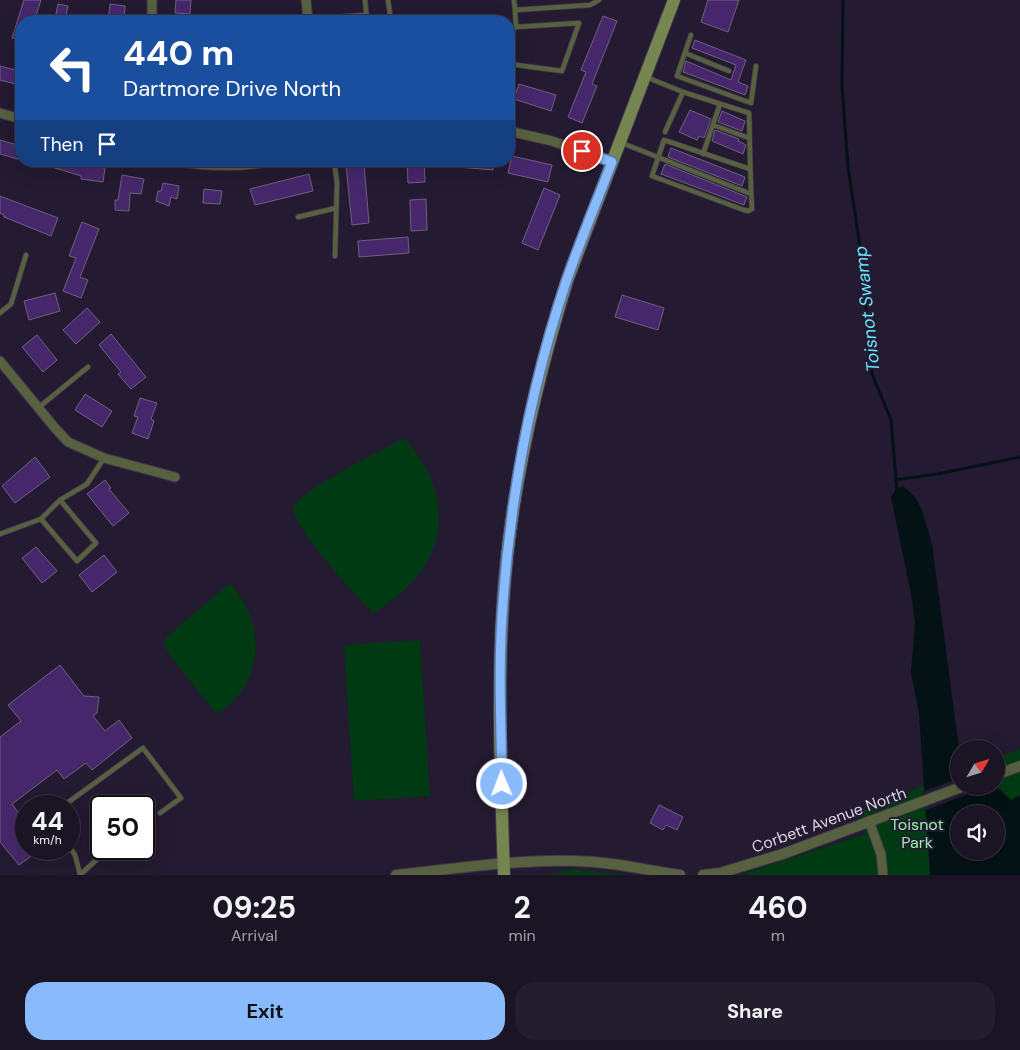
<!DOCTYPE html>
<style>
body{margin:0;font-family:"DM Sans",sans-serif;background:#241d2d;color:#f1f3f6;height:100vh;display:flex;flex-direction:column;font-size:19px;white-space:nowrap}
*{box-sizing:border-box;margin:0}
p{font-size:16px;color:#a09ea7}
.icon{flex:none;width:28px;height:28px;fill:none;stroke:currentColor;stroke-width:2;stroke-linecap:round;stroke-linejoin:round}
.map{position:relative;height:875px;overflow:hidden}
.sheet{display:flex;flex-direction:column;background:#1b1425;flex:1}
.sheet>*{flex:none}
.top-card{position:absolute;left:15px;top:15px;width:500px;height:152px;border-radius:20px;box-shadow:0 5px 20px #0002,0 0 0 1px #393342;background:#1a4fa0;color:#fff;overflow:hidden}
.needle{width:32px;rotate:52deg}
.buttons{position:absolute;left:950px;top:740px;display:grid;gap:10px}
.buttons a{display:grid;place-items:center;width:55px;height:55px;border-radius:50%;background:#1b1425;box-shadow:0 5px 20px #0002,0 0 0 1px #393342;font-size:25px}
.speed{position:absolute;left:15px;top:795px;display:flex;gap:10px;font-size:25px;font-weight:700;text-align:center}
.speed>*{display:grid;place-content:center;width:65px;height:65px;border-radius:50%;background:#1b1425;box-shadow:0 5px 20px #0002,0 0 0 1px #393342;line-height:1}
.speed small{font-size:12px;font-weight:400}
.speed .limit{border:2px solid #111;border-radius:8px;background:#fff;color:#111}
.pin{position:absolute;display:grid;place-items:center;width:42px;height:42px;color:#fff;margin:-21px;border:2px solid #fff;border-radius:50%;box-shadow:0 1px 5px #0007}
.me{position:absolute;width:55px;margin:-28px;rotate:359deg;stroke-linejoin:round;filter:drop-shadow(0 0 4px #0008)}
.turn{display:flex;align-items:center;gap:18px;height:105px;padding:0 25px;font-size:22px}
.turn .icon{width:65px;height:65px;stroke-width:2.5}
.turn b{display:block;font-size:35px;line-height:42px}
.then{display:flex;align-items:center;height:48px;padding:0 25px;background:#0003;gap:10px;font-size:19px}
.eta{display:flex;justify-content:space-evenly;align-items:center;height:85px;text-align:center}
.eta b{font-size:30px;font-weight:700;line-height:35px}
.cta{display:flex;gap:10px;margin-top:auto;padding:10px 25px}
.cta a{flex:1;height:58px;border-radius:20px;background:#89bafc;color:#111;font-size:20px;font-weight:700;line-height:58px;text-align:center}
.cta a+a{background:#241d2d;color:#f1f3f6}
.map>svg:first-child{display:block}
.green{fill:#003a13;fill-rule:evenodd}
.water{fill:#041215;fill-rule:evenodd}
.pier{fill:#241a31}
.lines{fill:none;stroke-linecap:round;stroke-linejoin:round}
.stream{stroke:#041215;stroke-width:3}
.building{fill:#47276b;stroke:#6c617e}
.service-casing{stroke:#3e344a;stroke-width:6}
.minor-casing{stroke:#3e344a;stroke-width:11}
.tertiary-casing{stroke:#3e344a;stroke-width:12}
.secondary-casing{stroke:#3e344a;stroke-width:14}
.service{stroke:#576140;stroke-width:4.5}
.minor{stroke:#576140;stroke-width:9}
.tertiary{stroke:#576140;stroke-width:10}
.secondary{stroke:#768651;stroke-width:12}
.route-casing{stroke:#5979a4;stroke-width:12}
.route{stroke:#89bafc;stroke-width:9}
.labels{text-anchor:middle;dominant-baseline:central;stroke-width:4;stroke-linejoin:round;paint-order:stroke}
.street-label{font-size:16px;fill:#dbd5e5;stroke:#241a31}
.park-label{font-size:16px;fill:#92f6a6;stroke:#241a31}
.water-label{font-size:18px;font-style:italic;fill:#67e7fc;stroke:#241a31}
</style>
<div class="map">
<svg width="1020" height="875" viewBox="0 0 1020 875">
<rect width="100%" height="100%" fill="#241a31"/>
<g class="green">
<path d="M404 438C462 503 445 571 373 613 359 598 288 524 294 507 300 490 385 449 404 438Z"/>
<path d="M230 583C235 590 241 597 245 605 262 635 259 677 232 702 228 706 222 710 217 714L170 656 164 645 166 638 170 634Z"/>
<path d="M420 640 430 796 354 801 344 645Z"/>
<path d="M1020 749V875H740L865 834 856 812 959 772V786H996V758ZM959 814H996V851H959Z"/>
<path d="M572 869 627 875H549Z"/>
</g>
<path class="water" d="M903 486 915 497 922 510 932 544 959 749V786H996L1011 800 1020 795V875H930L919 714 911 672 915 623 911 594 891 497 896 489ZM959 814H996V851H959Z"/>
<path class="pier" d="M959 778V786H990L926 810 923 803 922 792Z"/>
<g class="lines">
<g class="stream">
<path d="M843 0 842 86 848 167 861 253 872 374 891 420 897 491"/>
<path d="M895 480 937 474 1020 457"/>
</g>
</g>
<g class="building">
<path d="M24 0H41L34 21H21V41L12 38Z"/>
<path d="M176 0H191L190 14 175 13Z"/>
<path d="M708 0H739L728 32 701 22Z"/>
<path d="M58 4 68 6 66 16 56 14Z"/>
<path d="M110 4 125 6 124 21H108Z"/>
<path d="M603 16 617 21 592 84 597 86 582 123 568 117 586 72 581 70Z"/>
<path d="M695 40 746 60 738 82 748 86 745 95 683 72 686 61 731 80 736 65 692 48Z"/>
<path d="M0 66 19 71 16 84 0 80Z"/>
<path d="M519 84 556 95 551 111 514 99Z"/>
<path d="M690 110 711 119 704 138 699 136 697 140 679 132Z"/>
<path d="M722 111 745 121 742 131 718 122Z"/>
<path d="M715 130 739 139 738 141 746 145 743 154 712 141Z"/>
<path d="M0 140 21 146V160L0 154Z"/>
<path d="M671 148 745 177 742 186 668 157Z"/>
<path d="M512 156 552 165 548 182 508 173Z"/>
<path d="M39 161H74L73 164 105 168 103 182 81 179V176L39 163Z"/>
<path d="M407 161H424L425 182 408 183Z"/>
<path d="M458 161H493V170L458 167Z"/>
<path d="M364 164 369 223 352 225 346 165Z"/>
<path d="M665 164 747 197 744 205 661 174Z"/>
<path d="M309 174 313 191 255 205 250 189Z"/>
<path d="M122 175 144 179 141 194 130 193 129 211 115 210V200H118Z"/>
<path d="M163 183 179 186 177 199 171 197 169 206 156 201 158 191H161Z"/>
<path d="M544 188 560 195 538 250 522 243Z"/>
<path d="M204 189 222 191 220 204 203 203Z"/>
<path d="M0 196 58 218 51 236 4 217V215L0 213Z"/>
<path d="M426 199 427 230 411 231 410 200Z"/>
<path d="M82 222 99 229 80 277 88 280 81 298 63 291 76 258 69 256Z"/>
<path d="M408 237 409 253 359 257 358 241Z"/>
<path d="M55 293 60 311 29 320 24 301Z"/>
<path d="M622 295 664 308 658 330 615 317Z"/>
<path d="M87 308 100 322 76 344 63 330Z"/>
<path d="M111 334 146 377 131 389 118 374 121 372 99 345Z"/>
<path d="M37 335 57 360 43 372 22 347Z"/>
<path d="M85 394 112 411 102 427 75 410Z"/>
<path d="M140 398 157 403 151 419 154 421 148 439 132 433 138 417 134 416Z"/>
<path d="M35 457 50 477 15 503 2 486Z"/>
<path d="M105 480 111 488 109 489 129 513 113 526 87 494Z"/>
<path d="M36 547 57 571 42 583 22 558Z"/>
<path d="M104 555 117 572 92 592 79 575Z"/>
<path d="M60 665 84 696 99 697 97 713 93 716 105 731 119 720 132 738 92 770 86 763 64 779 57 770 12 804 26 823V849H41L19 865 0 842V737L21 721 8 705Z"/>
<path d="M659 805 683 817 677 830 666 825 663 830 650 823Z"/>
</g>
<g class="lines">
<g class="service-casing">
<g id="service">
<path d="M365 0 367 21"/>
<path d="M388 0 391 21"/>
<path d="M514 0 515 10 590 5 599 0"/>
<path d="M515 10 516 27"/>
<path d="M308 19 366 15"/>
<path d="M509 33 516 27 579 23 562 71 509 64"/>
<path d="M691 35 677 76 751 103 756 66"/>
<path d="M685 53 729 71"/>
<path d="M646 77 683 92 749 113C750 145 750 177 752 209L748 211 744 210 652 176 664 140 750 169"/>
<path d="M713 125 749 138"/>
<path d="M665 132 683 92"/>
<path d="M622 143 751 194"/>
<path d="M703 154 720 104"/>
<path d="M334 161 337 183 335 256"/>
<path d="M298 217 336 208"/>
<path d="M0 313 11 304 26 255"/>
<path d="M38 408 88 367"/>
<path d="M60 500 96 543 77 561 41 519 60 500 87 484 104 458"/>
<path d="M0 534 41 519"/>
<path d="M63 806 143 748 181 798 160 813"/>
<path d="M69 846 75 855 80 874"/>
<path d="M80 875 104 853"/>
</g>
</g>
<g class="minor-casing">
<g id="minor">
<path d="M306 0 308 21"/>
<path d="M152 21V0"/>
<path d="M0 113 21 119"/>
<path d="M509 131 552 141 612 162"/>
<path d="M174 161C205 166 240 168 271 161"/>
<path d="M0 361 55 428 68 442 104 458 175 477"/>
<path d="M869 821 881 854 883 875"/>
</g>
</g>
<g class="tertiary-casing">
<g id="tertiary">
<path d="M996 775 1020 766"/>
<path d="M396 875C462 868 528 857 594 862 623 864 651 871 680 875"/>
<path d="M703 875 720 873 783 854 964 786"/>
</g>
</g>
<g class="secondary-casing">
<path id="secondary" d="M504 875C501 785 497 693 503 603 510 492 535 384 568 278L674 0"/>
</g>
<use href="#service" class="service"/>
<use href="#minor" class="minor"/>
<use href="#tertiary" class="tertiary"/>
<use href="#secondary" class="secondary"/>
</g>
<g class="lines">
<g class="route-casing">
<path id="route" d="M502 784C501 723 498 662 503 602 511 492 532 383 567 279 581 239 597 201 612 162L582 151"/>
</g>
<use href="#route" class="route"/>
</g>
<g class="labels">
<g class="street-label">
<text transform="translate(829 820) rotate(-20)">Corbett Avenue North</text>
</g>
<g class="park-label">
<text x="917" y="824">Toisnot<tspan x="917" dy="18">Park</tspan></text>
</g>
<g class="water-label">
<text transform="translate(867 309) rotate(-96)">Toisnot Swamp</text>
</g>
</g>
</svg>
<div class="buttons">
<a><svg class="needle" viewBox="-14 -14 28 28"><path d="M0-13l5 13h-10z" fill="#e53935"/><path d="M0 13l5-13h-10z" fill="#a09ea7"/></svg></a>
<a><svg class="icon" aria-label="sound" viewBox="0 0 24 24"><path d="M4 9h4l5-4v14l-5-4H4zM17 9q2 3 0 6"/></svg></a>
</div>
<div class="speed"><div>44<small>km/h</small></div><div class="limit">50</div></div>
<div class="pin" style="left:582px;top:151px;background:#d93025"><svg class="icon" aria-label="arrive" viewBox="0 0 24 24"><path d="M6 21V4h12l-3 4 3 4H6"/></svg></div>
<svg class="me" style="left:502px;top:784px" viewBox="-20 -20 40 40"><circle r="17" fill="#89bafc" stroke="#fff" stroke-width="3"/><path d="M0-11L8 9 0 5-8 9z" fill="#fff"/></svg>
<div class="top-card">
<div class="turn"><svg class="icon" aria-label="left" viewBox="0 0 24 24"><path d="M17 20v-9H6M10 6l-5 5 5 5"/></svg><div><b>440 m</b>Dartmore Drive North</div></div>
<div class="then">Then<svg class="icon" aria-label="arrive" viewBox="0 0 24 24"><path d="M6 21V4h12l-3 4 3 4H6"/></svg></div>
</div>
</div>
<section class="sheet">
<div class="eta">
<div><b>09:25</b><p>Arrival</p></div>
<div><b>2</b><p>min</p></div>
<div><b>460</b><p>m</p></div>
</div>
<div class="cta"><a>Exit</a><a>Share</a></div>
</section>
